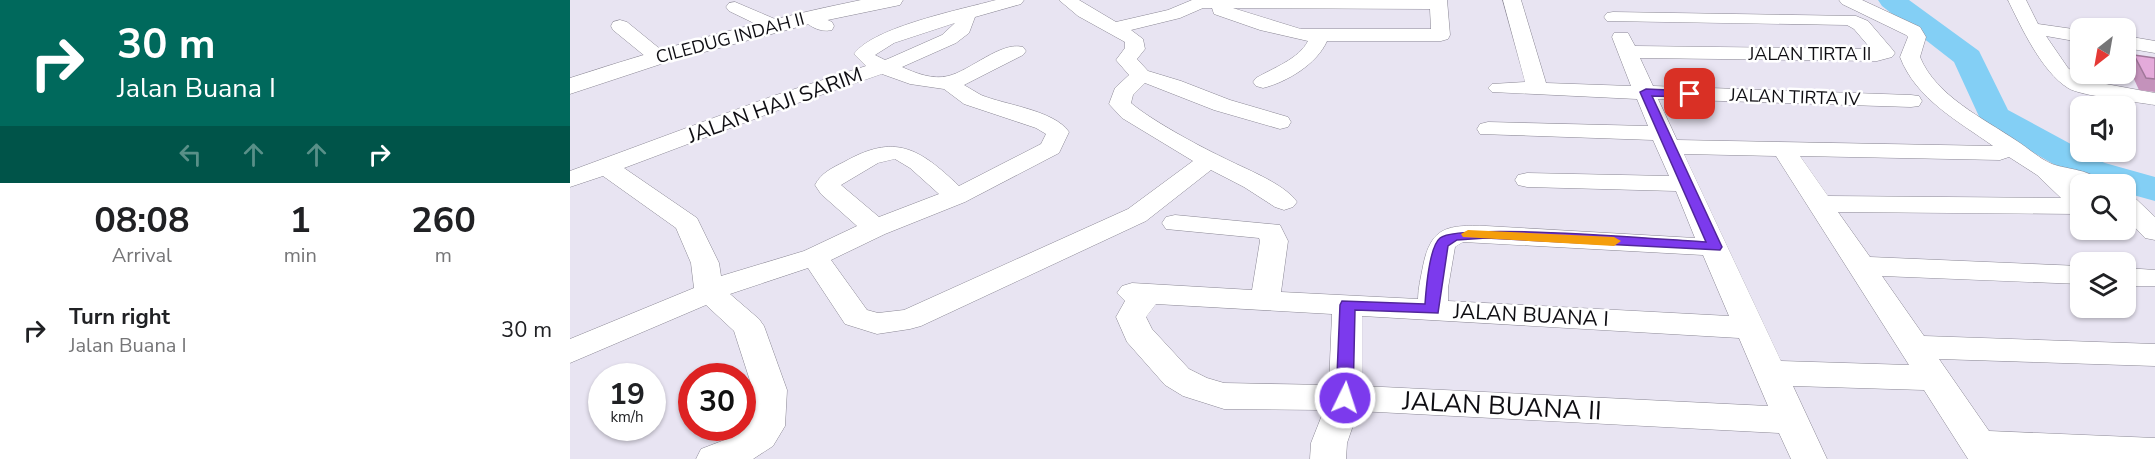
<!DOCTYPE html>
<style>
body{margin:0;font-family:"Nunito Sans",sans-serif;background:#f2f2f2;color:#202124;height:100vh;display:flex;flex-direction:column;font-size:22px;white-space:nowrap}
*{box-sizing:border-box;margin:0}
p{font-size:20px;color:#757577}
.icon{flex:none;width:33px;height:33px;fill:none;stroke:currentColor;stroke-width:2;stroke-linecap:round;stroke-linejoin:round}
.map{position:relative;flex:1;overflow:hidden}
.panel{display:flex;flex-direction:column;background:#fff;width:570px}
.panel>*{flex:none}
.hud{background:#00695c;color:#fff;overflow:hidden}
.needle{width:39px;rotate:211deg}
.tools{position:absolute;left:1500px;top:18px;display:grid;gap:12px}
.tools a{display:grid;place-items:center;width:66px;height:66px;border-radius:12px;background:#fff;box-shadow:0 2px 4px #0004;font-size:30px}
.speed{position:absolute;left:18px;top:363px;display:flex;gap:12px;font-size:30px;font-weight:700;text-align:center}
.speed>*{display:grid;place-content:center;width:78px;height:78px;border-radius:50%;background:#fff;box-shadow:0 2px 4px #0004;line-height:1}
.speed small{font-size:15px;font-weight:400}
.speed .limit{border:9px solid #d22;background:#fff;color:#111}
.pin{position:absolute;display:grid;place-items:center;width:51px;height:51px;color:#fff;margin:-26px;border-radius:12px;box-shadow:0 3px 9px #0006}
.me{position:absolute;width:66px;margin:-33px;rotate:4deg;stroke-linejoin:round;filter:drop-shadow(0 0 4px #0008)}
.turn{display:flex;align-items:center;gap:21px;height:126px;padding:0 18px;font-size:27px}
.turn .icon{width:78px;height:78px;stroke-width:2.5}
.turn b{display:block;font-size:42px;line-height:51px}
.lanes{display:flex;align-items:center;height:57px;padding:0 18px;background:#0003;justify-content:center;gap:30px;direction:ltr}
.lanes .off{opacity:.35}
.eta{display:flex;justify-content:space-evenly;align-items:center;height:102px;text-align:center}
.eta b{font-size:36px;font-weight:700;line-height:42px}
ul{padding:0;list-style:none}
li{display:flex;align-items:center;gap:18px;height:90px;padding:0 18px}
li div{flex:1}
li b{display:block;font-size:22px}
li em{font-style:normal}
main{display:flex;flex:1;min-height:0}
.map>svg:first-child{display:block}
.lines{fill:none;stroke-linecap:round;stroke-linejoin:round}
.river{fill:#83cff5;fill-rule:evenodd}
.minor-casing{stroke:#8a8794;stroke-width:1}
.tertiary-casing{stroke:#8a8794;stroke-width:1}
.minor{fill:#fff;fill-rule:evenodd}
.tertiary{fill:#fff;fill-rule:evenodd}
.wall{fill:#c492bb}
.building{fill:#e4aada;stroke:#a07799;stroke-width:1.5}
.route{fill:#7c3aed;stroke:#51269a;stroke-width:1.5}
.slow{fill:#f59e0b}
.labels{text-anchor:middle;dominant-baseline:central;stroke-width:5;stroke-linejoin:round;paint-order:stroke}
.far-street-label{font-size:18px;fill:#0f0e13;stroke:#fff}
.street-label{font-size:21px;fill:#0f0e13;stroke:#fff}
.near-street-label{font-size:26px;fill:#0f0e13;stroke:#fff}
</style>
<main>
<section class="panel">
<div class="hud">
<div class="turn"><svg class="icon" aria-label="right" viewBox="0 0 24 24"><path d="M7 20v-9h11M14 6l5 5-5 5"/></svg><div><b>30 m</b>Jalan Buana I</div></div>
<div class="lanes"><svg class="icon off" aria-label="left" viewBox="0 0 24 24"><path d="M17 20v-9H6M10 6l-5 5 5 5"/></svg><svg class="icon off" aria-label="ahead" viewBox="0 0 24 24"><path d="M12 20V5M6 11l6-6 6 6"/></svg><svg class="icon off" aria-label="ahead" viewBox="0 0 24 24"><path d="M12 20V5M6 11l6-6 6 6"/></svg><svg class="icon" aria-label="right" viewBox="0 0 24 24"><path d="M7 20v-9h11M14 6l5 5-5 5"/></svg></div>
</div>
<div class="eta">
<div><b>08:08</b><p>Arrival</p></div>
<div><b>1</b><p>min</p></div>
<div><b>260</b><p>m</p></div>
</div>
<ul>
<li><svg class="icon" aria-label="right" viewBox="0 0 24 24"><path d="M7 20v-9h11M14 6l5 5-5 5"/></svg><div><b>Turn right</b><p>Jalan Buana I</p></div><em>30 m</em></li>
</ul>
</section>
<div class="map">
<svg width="1585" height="459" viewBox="0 0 1585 459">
<rect width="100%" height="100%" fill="#e8e4f2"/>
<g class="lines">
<path class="river" d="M1308 0H1339L1409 51 1438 110 1510 149V152L1535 163 1585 177V201L1556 193V184H1527L1509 179 1412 123 1384 62 1312 6Z"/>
<g class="minor-casing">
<g id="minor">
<path d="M426 0H454L451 4 405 17 399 33 386 43 332 67C345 73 363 80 378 76 400 71 431 41 453 47L456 51 453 55 394 85C400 88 405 92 411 95 435 105 484 110 499 132L489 153 395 202 315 234 261 260 297 310 308 313 334 310 558 209 623 161 552 118 539 104 545 88 559 75 546 60 555 48V42L508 16 489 0H509L546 22 598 10 622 0H877L880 35 878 39 871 41H757C747 64 717 82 693 88L686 86 683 82 686 78C703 68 729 59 738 41L690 30 644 14 642 8H633L610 18 561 30 573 39 575 49 567 59 578 71 611 81 660 100 718 117 721 122 718 127 710 129 644 110 575 83 563 95 561 103C581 120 627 145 652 157 673 168 714 183 727 202L723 207 714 210 705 207 674 187 641 170 576 221 351 326 340 329 307 334 275 324 238 268 160 294 189 319 194 326 217 390 215 426 203 446 183 459H126L131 449 165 436 177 426 183 390 164 331 136 305 0 363V339L124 288 121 263 106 228 33 176 0 187V171L203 96 296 66 284 54C303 27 393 9 426 0ZM663 8 860 9 861 29H731ZM385 23 372 35 320 58 315 60 305 55 324 43ZM312 74 340 84 374 89 394 104 466 128 476 134 471 144 389 186C349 148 325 133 274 162 262 168 251 173 245 185L251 194 287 226 234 251 151 276 149 263 127 218 54 168 219 106ZM325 159 340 168 369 194 309 217 271 185 308 163Z"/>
<path d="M933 0H951L976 83 1061 86 1042 37 1044 33H1058L1065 46 1301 49 1284 29 1277 25 1037 21 1034 17 1037 13 1043 12 1286 16 1298 21 1322 49 1325 53 1322 57 1307 61 1070 58 1083 86 1341 95 1349 96 1352 101 1349 106 1341 107 1088 99 1107 140 1423 146C1388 121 1346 99 1330 57L1338 37 1336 35 1272 4 1269 0H1292L1350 27 1356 37 1350 57C1366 96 1413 118 1447 141 1458 148 1470 159 1482 164 1498 170 1522 169 1533 184H1510V213L1507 214 1268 212 1300 257 1510 266V284L1312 276 1354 336 1585 344V366L1369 359 1419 431 1585 438V459H1398L1354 390 1223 386 1257 459H1221L1209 433 788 411 777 443 776 459H740L741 443 754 410 654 409 613 396 595 385 557 342 546 317 555 301 547 293 552 286 562 283 682 290 690 241 689 238 596 229 592 223 596 217 605 215 710 225 718 241 711 292 848 299C848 288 851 277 853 266 861 226 878 225 916 226L1125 238 1106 191 957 187 948 185 945 180 948 175 957 173 1099 176 1083 140 910 134 907 129 910 124 918 122 1078 126 1067 99 922 92 918 88 922 84 955 82ZM1114 154 1206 156 1339 365 1211 361ZM1230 156 1430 160 1439 157 1467 175 1491 198 1258 196ZM893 242 1133 255 1159 316 878 301V288L885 247ZM586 304 762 314 759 385 654 383 637 378 619 369 582 329 576 317ZM792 316 1169 338 1198 406 792 386Z"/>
<path d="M1438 0H1456L1468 24 1510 30V42L1476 36 1498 68 1514 80 1585 93V105C1568 102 1510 96 1498 88 1472 72 1451 27 1438 0Z"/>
<path d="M165 2 212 22 214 26 212 30H198L159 11 156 7 159 3Z"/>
<path d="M240 12 262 22 264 26 262 30C250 33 238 26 231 17L234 13Z"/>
<path d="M50 20 57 22 95 53 98 57 95 61H81L43 30 41 26 43 22Z"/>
<path d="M1556 36 1585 41V53L1556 48Z"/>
<path d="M1556 196 1565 198 1585 217V240L1575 238 1556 218Z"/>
<path d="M1556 268 1585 270V286H1556Z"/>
</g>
</g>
<g class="tertiary-casing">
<path id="tertiary" d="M291 0H333L330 5 243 23 97 62 0 94V78C95 47 192 20 291 0Z"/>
</g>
<use href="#minor" class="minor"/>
<use href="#tertiary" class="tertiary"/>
</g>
<path class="wall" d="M1564 55 1585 58V92L1569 90 1558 66Z"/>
<path class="building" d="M1564 55 1585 58V79L1576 78Z"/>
<path class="route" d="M1076 89 1120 91 1125 94 1120 97 1082 96 1152 247 1150 250 916 238 887 240 878 246 868 313 785 310 783 398 781 403 775 405 769 403 766 398 770 305 772 301 855 304C856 290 859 247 870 238 888 222 1099 240 1136 242L1070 92Z"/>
<path class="slow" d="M898 230 1044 237 1051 241 1044 246 893 237 891 234Z"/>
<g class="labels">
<g class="far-street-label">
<text transform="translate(160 38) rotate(-15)">CILEDUG INDAH II</text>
<text x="1240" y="54">JALAN TIRTA II</text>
<text transform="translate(1225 97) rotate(2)">JALAN TIRTA IV</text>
</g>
<g class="street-label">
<text transform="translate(205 105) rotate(-20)">JALAN HAJI SARIM</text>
<text transform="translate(961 315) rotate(3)">JALAN BUANA I</text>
</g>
<g class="near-street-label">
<text transform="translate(932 406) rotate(3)">JALAN BUANA II</text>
</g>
</g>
</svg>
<div class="tools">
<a><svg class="needle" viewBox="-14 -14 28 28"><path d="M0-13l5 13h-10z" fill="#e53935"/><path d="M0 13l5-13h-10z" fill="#757577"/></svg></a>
<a><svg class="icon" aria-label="sound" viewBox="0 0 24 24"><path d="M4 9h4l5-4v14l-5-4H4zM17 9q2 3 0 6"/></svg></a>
<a><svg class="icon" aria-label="search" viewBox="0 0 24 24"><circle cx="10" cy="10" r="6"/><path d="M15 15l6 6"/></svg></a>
<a><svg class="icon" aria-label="layers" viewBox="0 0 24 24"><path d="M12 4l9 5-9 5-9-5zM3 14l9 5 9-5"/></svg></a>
</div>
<div class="speed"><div>19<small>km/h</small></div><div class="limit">30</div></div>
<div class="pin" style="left:1120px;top:94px;background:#d93025"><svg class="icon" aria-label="arrive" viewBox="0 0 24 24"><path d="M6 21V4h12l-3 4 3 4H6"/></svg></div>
<svg class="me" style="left:775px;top:398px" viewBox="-20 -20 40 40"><circle r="17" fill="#7c3aed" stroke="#fff" stroke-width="3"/><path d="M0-11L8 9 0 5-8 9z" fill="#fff"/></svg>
</div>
</main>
